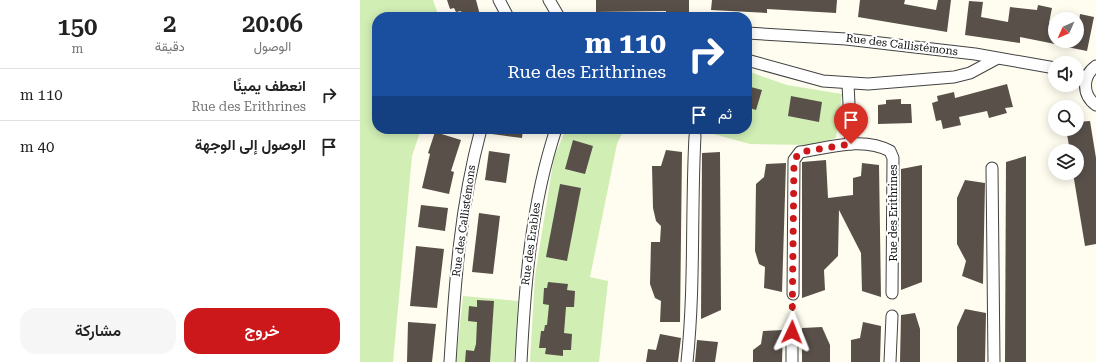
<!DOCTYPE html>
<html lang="ar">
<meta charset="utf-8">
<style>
body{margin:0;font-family:"Roboto Serif",Vazirmatn,serif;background:#f6f6f6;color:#222;direction:rtl;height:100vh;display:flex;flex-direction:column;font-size:15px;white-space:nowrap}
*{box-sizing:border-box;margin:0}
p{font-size:13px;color:#767676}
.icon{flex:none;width:22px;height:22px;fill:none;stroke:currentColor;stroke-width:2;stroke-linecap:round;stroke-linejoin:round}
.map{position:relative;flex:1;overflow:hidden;direction:ltr}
.panel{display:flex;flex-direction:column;background:#fff;width:360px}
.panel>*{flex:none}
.top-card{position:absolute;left:12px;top:12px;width:380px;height:122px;border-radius:16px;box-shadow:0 2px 10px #0003;direction:rtl;background:#1a4fa0;color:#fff;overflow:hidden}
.needle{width:26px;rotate:225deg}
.fabs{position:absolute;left:688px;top:12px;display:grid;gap:8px}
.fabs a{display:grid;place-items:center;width:36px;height:36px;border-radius:50%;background:#fff;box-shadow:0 2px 10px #0003;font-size:20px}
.pin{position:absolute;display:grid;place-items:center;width:34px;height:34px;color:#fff;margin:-41px -17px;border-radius:50% 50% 50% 0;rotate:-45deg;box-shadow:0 0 4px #0007}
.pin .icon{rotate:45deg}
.me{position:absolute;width:44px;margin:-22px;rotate:2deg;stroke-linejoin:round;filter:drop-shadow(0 0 3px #0008)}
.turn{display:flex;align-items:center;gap:14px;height:84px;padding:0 20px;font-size:18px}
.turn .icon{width:52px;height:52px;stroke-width:2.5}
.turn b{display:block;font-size:28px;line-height:34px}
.then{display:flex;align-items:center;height:38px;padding:0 20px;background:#0003;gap:8px;font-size:15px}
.eta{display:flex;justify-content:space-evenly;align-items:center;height:68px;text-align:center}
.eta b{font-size:24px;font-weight:600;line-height:28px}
.action{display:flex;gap:8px;margin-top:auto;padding:8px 20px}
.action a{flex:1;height:46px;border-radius:16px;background:#cd181b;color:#fff;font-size:16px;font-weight:600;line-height:46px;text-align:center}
.action a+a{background:#f6f6f6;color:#222}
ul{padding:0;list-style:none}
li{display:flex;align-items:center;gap:12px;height:52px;padding:0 20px;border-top:1px solid #e0e0e0}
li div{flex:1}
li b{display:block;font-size:15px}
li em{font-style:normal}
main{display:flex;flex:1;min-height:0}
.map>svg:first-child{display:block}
.green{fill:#d1eeb5}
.building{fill:#59504a}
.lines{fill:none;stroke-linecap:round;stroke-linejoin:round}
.minor-casing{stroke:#424242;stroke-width:13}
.path{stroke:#313131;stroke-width:2;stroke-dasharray:4 2;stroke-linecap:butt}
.minor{stroke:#fff;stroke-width:11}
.route{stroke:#cd181b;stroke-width:7;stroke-dasharray:0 12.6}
.labels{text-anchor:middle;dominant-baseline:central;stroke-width:4;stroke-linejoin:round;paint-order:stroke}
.street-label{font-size:11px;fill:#0f0f0f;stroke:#fff}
</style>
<main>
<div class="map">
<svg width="736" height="362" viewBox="0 0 736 362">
<rect width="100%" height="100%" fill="#fffdf0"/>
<g class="green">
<path d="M0 0H73L79 17H17V129H61L52 156 33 362H0Z"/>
<path d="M387 71 427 85 482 94 476 138 450 145 390 144 335 129H387Z"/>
<path d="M206 129H264L257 144 230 277 248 281 239 362H170L175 276 194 157Z"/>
<path d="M103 296 158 301 154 362H96Z"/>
</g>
<g class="building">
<path d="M87 0H116L120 15 102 17 101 11 96 12 94 8 90 9Z"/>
<path d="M236 0H329V13H306V11L236 12Z"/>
<path d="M352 0H477L476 13 407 9V13L351 10Z"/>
<path d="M500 0H545L544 4 576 10 578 0H591L587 32 498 17Z"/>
<path d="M609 1 623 2 621 17 648 22 650 7 677 10 678 5 692 8 689 23 695 24V44L660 37V43L605 35Z"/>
<path d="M720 14 734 17 727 51 697 45 698 41H717Z"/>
<path d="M647 84 653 107 645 108 647 113 629 118 627 111 599 117 601 125 583 129 581 120 576 121 572 103 578 101 577 96 594 92 595 98Z"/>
<path d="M387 86 402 90 396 110 387 107Z"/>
<path d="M431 96 462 102 459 122 428 116Z"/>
<path d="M541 99V104H551L552 123 518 124V105L526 104V100Z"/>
<path d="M730 121 736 158V244L725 246 713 173H717V151H710L706 129H717V122Z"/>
<path d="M132 129H163L162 138 132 134Z"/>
<path d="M75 132 101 140 91 171 94 172 89 194 62 188 70 154 68 153Z"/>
<path d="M213 140 233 146 225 174 205 169Z"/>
<path d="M306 150 322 152 320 322H300L301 301 295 298 290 284 291 242H300L301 226 296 221 293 208 292 166H301Z"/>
<path d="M129 151 150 154 146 183 125 180Z"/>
<path d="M360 152 361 310 341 319 342 153Z"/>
<path d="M666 156V362H645L646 162Z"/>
<path d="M466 160 468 198 493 195V178L501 176 502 163 519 165 521 297 502 291 501 253 479 210 478 256 464 270 465 290 442 298V162Z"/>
<path d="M426 163 422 292 404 288 405 267 399 264 395 251 396 184 404 177 406 164Z"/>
<path d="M562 165V282L541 290V169Z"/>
<path d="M605 180 625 183 623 284 602 276 606 261 597 244V198Z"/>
<path d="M200 184 221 188 207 261 186 257Z"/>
<path d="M61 205 88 208 85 231 58 227Z"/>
<path d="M119 213 140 216 133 274 112 272Z"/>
<path d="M56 246 84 249 77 308 50 306Z"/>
<path d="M188 282 208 284 207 290 215 291 214 307H206L204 333 212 334 211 350H203V356L185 354 186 348H179L181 331H184L185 325H187L189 305 183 304 184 288H187Z"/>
<path d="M117 300 134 301 130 362H105L106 350 114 351 116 344 117 322 108 321 109 306 117 307Z"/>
<path d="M605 309 626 313 625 362H597V327Z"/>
<path d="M555 313 560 329V362H540L541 315Z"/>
<path d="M48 322 76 324 72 362H47Z"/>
<path d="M503 322 521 326 520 362H491V340L500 338Z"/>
<path d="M462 327 470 345V362H442V328Z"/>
<path d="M423 330 422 362H393V350L401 344 403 331Z"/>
<path d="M300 334 321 338 318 362H286L288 349 296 350Z"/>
<path d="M337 340 358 342 355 362H335Z"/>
</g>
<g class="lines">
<g class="minor-casing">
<g id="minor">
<path d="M139 0 148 17"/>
<path d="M189 0 199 17"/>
<path d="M387 33 486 39 615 54 695 68"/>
<path d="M387 60 463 81 508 84 594 77 610 73 636 59"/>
<path d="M736 66C722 76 722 95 736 105"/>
<path d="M717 73 726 79"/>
<path d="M488 84 491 144"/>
<path d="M632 168 634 362"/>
<path d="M433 294 434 160 440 152C468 148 503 136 530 151L533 158 532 293"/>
<path d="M432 332V362"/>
<path d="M90 362C95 282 100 207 121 129"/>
<path d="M161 362C165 283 171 205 196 129"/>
<path d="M327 362C335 287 331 211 335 136"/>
<path d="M530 362 532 316"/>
</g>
</g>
<path class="path" d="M432 323 433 303"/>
<use href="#minor" class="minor"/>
</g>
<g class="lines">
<path class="route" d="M432 332 434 160 440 152 491 144"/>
</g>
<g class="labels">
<g class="street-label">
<text transform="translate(542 45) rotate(7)">Rue des Callistémons</text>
<text transform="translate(533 213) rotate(-90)">Rue des Erithrines</text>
<text transform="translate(104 221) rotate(-82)">Rue des Callistémons</text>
<text transform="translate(171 244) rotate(-82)">Rue des Erables</text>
</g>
</g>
</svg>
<div class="fabs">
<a><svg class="needle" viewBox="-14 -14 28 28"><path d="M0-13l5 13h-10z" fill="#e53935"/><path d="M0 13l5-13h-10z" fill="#767676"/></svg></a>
<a><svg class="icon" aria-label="sound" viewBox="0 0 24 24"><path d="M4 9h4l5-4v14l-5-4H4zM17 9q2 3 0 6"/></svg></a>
<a><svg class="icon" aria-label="search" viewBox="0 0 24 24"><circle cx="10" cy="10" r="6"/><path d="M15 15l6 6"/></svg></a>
<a><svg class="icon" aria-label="layers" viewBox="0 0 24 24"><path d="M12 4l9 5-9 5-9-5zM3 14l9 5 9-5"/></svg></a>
</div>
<div class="pin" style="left:491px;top:144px;background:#d93025"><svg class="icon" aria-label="arrive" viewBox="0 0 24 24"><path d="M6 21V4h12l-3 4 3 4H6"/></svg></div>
<svg class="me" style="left:432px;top:332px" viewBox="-20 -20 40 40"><path d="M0-17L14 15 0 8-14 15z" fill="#cd181b" stroke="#fff" stroke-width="4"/></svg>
<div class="top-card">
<div class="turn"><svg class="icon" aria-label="right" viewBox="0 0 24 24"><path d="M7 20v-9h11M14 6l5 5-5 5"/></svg><div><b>110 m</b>Rue des Erithrines</div></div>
<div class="then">ثم<svg class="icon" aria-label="arrive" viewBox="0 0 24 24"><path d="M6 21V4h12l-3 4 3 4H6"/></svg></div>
</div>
</div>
<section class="panel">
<div class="eta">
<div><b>20:06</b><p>الوصول</p></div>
<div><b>2</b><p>دقيقة</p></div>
<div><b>150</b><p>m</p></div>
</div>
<ul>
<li><svg class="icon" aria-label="right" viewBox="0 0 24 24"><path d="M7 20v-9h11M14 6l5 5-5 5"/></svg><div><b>انعطف يمينًا</b><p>Rue des Erithrines</p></div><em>110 m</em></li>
<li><svg class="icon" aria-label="arrive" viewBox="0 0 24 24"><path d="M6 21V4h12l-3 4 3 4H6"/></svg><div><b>الوصول إلى الوجهة</b></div><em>40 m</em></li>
</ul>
<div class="action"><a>خروج</a><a>مشاركة</a></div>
</section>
</main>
